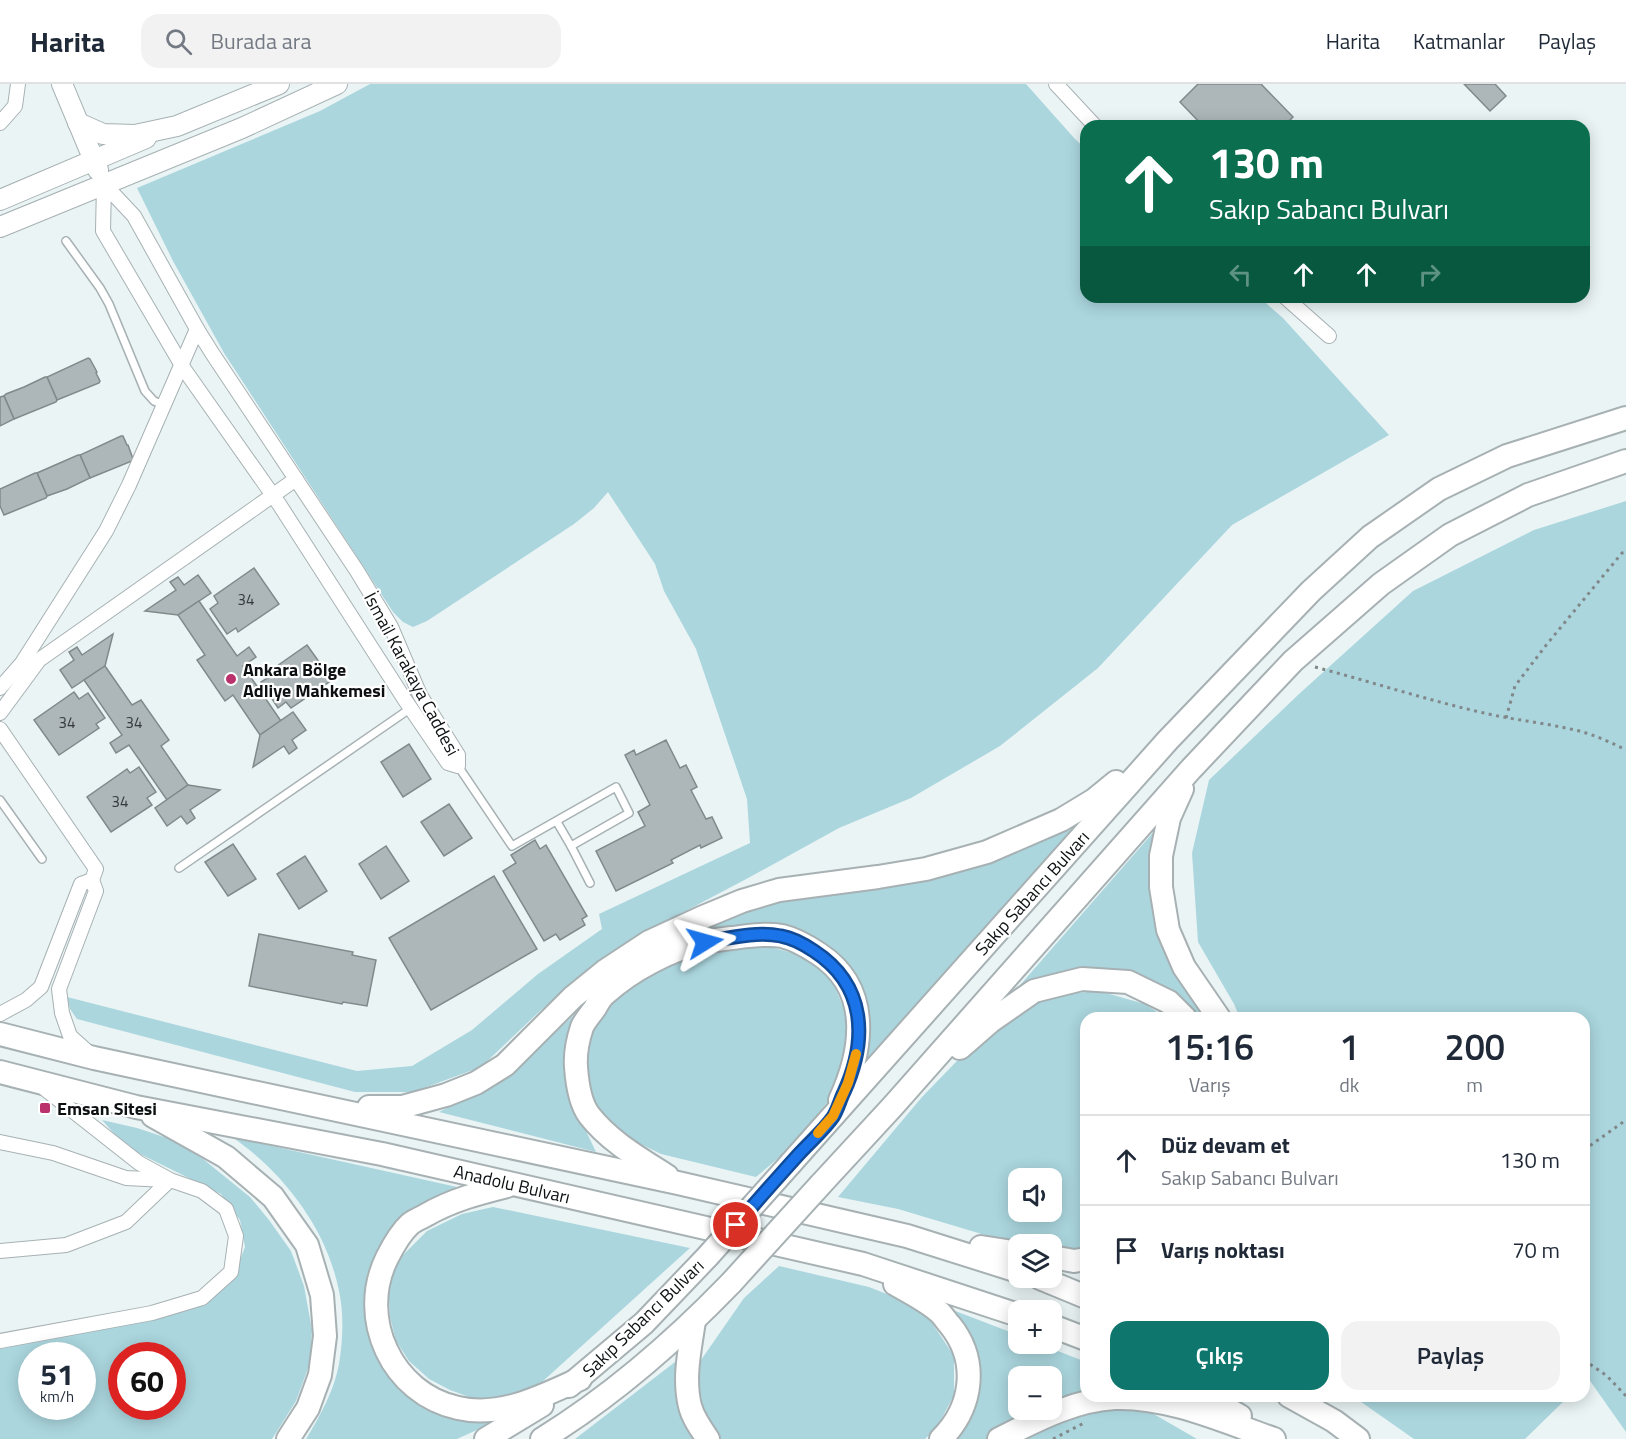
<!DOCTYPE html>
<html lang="tr">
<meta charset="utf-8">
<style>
body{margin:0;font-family:"Titillium Web",sans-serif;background:#f2f2f3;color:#1f2937;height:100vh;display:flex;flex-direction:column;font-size:22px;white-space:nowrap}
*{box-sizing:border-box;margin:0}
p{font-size:20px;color:#747a83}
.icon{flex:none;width:33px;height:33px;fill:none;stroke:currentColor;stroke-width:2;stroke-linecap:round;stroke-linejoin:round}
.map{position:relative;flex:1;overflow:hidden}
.side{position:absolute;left:1080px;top:928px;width:510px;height:390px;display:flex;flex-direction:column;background:#fff;border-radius:18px;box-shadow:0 3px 15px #0003}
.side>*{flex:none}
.guide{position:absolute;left:1080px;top:36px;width:510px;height:183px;border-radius:18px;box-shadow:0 3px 15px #0003;background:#0b6e4f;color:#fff;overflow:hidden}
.controls{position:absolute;left:1008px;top:1084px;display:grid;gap:12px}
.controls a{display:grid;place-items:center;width:54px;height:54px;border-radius:12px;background:#fff;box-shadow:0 3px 15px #0003;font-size:30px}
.speed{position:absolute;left:18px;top:1258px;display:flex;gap:12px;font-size:30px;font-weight:700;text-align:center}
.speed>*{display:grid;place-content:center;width:78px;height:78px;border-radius:50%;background:#fff;box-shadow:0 3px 15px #0003;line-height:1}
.speed small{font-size:15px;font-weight:400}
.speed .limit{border:9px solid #d22;background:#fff;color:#111}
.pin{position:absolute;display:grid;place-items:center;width:51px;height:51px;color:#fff;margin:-26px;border:3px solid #fff;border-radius:50%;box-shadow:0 2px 6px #0007}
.me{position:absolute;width:66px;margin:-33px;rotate:82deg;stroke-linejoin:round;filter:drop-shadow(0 0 4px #0008)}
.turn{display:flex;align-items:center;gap:21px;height:126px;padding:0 30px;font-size:27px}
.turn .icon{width:78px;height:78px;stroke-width:2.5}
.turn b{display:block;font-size:42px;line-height:51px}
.lanes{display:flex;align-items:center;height:57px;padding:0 30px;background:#0003;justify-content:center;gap:30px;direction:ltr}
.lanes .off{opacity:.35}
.eta{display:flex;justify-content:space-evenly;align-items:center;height:102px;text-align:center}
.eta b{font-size:36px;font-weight:600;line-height:42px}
.cta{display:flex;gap:12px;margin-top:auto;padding:12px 30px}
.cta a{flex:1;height:69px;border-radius:18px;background:#0f766e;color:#fff;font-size:24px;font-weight:600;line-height:69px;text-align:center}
.cta a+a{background:#f2f2f3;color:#1f2937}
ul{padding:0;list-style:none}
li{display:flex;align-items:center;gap:18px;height:90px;padding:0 30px;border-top:2px solid #e0e1e3}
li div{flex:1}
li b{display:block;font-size:22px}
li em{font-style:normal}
header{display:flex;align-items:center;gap:36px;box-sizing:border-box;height:84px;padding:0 30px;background:#fff;border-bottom:2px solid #e0e1e3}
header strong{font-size:28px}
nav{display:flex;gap:33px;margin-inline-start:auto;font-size:21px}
.search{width:420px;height:54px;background:#f2f2f3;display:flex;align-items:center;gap:15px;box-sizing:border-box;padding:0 21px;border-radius:18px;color:#747a83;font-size:22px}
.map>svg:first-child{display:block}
.green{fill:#abd6de;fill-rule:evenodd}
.building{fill:#adb6b8;stroke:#818a8b;stroke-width:1.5}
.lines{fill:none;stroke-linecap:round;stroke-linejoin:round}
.lane-casing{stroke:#a7b1b3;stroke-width:10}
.street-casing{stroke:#a7b1b3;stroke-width:16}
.secondary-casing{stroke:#a7b1b3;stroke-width:22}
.primary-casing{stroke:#a7b1b3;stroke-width:26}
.path{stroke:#818889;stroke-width:3;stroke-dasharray:3 4.5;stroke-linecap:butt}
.lane{stroke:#fff;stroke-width:7}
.street{stroke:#fff;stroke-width:14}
.secondary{stroke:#fff;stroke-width:20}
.primary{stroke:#fff;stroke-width:22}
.primary-bridge-casing{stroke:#a7b1b3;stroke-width:26;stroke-linecap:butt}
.primary-bridge{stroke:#fff;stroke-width:22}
.route-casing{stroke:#114b97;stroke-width:15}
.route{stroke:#1a73e8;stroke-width:10}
.slow{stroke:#f59e0b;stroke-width:10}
.poi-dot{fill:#ba316c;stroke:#fff;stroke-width:2}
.labels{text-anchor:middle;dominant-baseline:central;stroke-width:4.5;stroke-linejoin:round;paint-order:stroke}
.number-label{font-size:15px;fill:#353a3b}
.poi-label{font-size:18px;font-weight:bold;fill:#0d1011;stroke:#fff;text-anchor:start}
.street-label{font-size:18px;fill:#0d1011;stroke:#fff}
</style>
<header>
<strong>Harita</strong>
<div class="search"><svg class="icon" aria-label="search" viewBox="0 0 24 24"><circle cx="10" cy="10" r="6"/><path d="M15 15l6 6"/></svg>Burada ara</div>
<nav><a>Harita</a><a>Katmanlar</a><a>Paylaş</a></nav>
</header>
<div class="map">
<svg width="1626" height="1355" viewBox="0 0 1626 1355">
<rect width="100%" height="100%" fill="#eaf4f5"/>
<g class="green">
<path d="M370 0H1026L1075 55 1086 65V213H1259L1283 234 1389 351 1232 441 1098 584 1000 662 911 714 839 744 750 793 629 857 541 926 481 983 413 1008H355L77 935 70 925 67 913 357 987 412 982 472 946 538 890 602 845 599 830 750 759 747 715 696 565 664 507 655 480 608 408 594 424 574 440 427 537 413 543 403 538 393 528 224 269 173 177 137 104 320 27Z"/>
<path d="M1626 417V1348L1588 1294 1584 1297V934H1240L1234 920 1198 858 1192 769 1209 696 1299 610 1413 507 1534 446Z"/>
<path d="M1087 736 862 988 868 936 808 855 682 854 574 939 563 977 575 1024 596 1068 439 1028 496 999 528 974 622 886 679 849 797 811 871 804 939 793 1022 765Z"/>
<path d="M1157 744 1153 787 1209 934H1193L1117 891 1015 907Z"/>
<path d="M757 859 803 872 831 894 845 927 849 963 830 1015 790 1064 756 1093 661 1070 610 1045 583 1003 585 964 600 928 630 899 670 878Z"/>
<path d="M1099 907 1145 920 1166 934H1086V1168L1052 1167V1161H1025L995 1154 898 1125 838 1113 922 1013 986 947 1039 912ZM1018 1095H1052V1128H1018Z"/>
<path d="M102 1036 137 1044 173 1056 203 1075 250 1113 269 1136 291 1167 304 1202 312 1246 310 1279 296 1317 272 1355H0V1265L201 1220 234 1191 245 1163 240 1136 221 1110 126 1063ZM32 1272H82V1323H32ZM122 1272H172V1323H122Z"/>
<path d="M232 1053 457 1103 416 1123 390 1145 367 1190 365 1220 373 1249 407 1309 434 1328 490 1340 457 1355H306C320 1332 334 1307 339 1280 343 1256 344 1230 339 1207 327 1145 283 1088 232 1053Z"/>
<path d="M493 1123 690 1164 542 1298 518 1309 494 1314H472L450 1306 429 1295 409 1277 396 1257 390 1233 388 1199 400 1174 427 1147 462 1130Z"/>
<path d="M779 1182 869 1203 922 1224 954 1272V1311L936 1345 925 1355H715L697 1311 701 1276 744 1214Z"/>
<path d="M950 1225 1018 1251V1260H1040L1086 1278V1312L1052 1324V1293H1018V1326H1048L988 1355H953L968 1333Z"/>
<path d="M675 1278 682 1285 696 1355H575Z"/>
<path d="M1354 1313H1568L1525 1355H1414Z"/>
<path d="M1138 1321 1197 1355H1022L1090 1327Z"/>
</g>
<g class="building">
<path d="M1198 0H1261L1293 33 1284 42H1203L1180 18Z"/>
<path d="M1464 0H1495L1506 12 1490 27Z"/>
<path d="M88 274 90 275 97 288 96 289 100 297 99 299 57 316 47 293Z"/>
<path d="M45 293H47L57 316 56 318 14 335 4 312 6 310 24 303Z"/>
<path d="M4 312 14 335 0 342V313Z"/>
<path d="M121 352H123L127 361H128L133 375 132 377 90 394 80 371Z"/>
<path d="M78 371H80L90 394 67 405 47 412 37 389Z"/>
<path d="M35 389H37L47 412 46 414 4 431 0 422V405Z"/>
<path d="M254 484 279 520 238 548 236 544 227 550 210 525 218 519 214 512Z"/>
<path d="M198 491 211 509 178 531 145 527 176 506 170 498 178 493 184 501Z"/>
<path d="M199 517 237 572 249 563 256 573 243 582 281 637 260 651 233 611 225 617 197 576 205 571 178 531Z"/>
<path d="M113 550 105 582 72 604 60 586 74 576 69 568 77 563 82 571Z"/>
<path d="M307 561 332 596 291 624 286 618 278 624 261 598 269 593 267 589Z"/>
<path d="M105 582 132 621 141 616 169 656 161 662 188 701 167 716 129 661 116 669 110 659 122 651 84 596Z"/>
<path d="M74 608 79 615 88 609 105 634 96 640 99 644 59 671 34 636Z"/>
<path d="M293 628 306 646 292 656 297 664 289 670 284 662 253 683 260 651Z"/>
<path d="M666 656 680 684 686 681 697 703 691 706 706 735 712 733 722 754 701 764 700 761 671 776 673 779 616 807 596 767 645 742 638 728 650 721 625 671 634 666 636 671Z"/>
<path d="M409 660 431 695 403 713 381 678Z"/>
<path d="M139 683 156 708 147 714 152 721 111 748 87 713 127 685 130 689Z"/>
<path d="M188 701 220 706 190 726 195 734 187 740 181 732 167 742 155 724Z"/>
<path d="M449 720 472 754 444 772 421 738Z"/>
<path d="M535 756 540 765 546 761 587 832 582 835 585 841 560 856 556 850 544 857 503 787 516 779 511 771Z"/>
<path d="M233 760 256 795 228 812 205 778Z"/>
<path d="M386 762 409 797 381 815 359 780Z"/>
<path d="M305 772 327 807 299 825 277 790Z"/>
<path d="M494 792 537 865 431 926 389 854Z"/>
<path d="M259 850 353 868 352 871 376 876 367 922 343 918 342 920 249 902Z"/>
</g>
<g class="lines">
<g class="lane-casing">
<g id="lane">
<path d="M66 157 100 204 109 220 145 307 154 317 164 321"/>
<path d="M458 682 512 762 616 703 629 729 571 762 557 738"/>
<path d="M0 716 42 775"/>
<path d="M571 762 590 799"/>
<path d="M179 784 411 624"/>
</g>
</g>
<g class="street-casing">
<g id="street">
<path d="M1056 0 1095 42"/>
<path d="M0 39 15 22 18 0"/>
<path d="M104 100 134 132 197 245 212 269 357 487 391 543 420 611 458 671V682L448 679 405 616 279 420 184 285 103 147Z"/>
<path d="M1285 213 1329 252"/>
<path d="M0 604 22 579 106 447 129 401 197 245"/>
<path d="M0 629 39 576 296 395"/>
<path d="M0 645 96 785 92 796 96 807 59 905 62 929 70 952 90 970"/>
<path d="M0 930 26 916 41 903 81 800 92 796"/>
<path d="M0 1058 53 1069 126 1094 165 1096"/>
<path d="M0 1167 66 1161 126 1138 170 1096"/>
<path d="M0 1257 152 1229 202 1214 231 1188 236 1152 226 1125 202 1107 170 1096 139 1079 45 1005"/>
</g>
</g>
<g class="secondary-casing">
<g id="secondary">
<path d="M62 0 98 86"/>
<path d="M78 39 103 50 135 51 177 42 279 0"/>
<path d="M0 116 146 54"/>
<path d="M0 143 242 44 337 0"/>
</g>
</g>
<g class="primary-casing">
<g id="primary">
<path d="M1182 705 1169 734 1161 772V803L1168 846 1184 883 1219 934"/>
<path d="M0 950 94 974 678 1099 907 1152 1018 1187"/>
<path d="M960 964 991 937 1034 907 1082 895 1128 898 1169 918 1185 934"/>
<path d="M0 988 136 1023 382 1070 863 1180 1018 1231"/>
<path d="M369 1023H402L446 1011 476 999 505 981 573 913 605 887 649 858 701 834 742 817 779 806 878 793 926 785 987 768 1061 736 1094 716 1116 698"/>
<path d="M153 1032 226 1073 273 1113 307 1161 322 1211 325 1252 320 1291 308 1324 288 1355"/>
<path d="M791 1079 1168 656 1311 507 1370 453 1439 405 1507 372 1626 334"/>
<path d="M667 1092C639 1074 609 1057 589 1031 580 1019 577 997 576 983 575 970 578 955 582 943 585 936 591 930 595 924 598 919 601 913 605 910 631 886 671 865 705 858 714 856 723 855 732 854 748 852 766 849 782 852 795 855 807 862 819 870 872 905 863 966 840 1016"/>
<path d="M821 1100 893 1022 1191 685 1293 577 1381 500 1450 451 1528 411 1626 377"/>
<path d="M507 1102C479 1109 452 1116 426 1131 421 1134 415 1136 410 1140 400 1149 393 1162 387 1174 357 1234 392 1310 458 1324 501 1334 542 1312 580 1295"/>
<path d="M981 1163 1018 1169"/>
<path d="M1052 1173 1074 1177 1086 1175"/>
<path d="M1040 1194 1086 1213"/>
<path d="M895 1200C909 1208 925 1216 938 1227 943 1231 946 1237 950 1241 979 1277 973 1323 941 1355"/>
<path d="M694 1237C690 1265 683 1294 690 1322 693 1334 701 1345 708 1355"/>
<path d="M1052 1242 1086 1255"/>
<path d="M569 1302 644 1239 708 1172"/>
<path d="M1205 1312 1240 1332"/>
<path d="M1289 1312 1334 1337 1358 1355"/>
<path d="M486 1355 542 1321"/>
<path d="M542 1355C612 1312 674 1258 731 1199"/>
<path d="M999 1355C1035 1337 1074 1316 1115 1314 1168 1312 1225 1338 1274 1355"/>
</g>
</g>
<g class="path">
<path d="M1315 583C1372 598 1427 616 1484 629 1514 636 1545 639 1575 646 1593 650 1610 658 1626 666"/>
<path d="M1506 634 1515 602 1547 560 1622 469 1626 468"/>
<path d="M1584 1066 1626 1036"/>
<path d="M1584 1276 1607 1292 1626 1312"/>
<path d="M1053 1355 1084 1339"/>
</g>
<use href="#lane" class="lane"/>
<use href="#street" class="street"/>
<use href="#secondary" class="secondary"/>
<use href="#primary" class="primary"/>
<g class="primary-bridge-casing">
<g id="primary-bridge">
<path d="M708 1172 791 1079"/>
<path d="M731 1199 821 1100"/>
</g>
</g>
<use href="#primary-bridge" class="primary-bridge"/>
</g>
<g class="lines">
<g class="route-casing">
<path id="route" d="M705 858C729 854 757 847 781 852 793 854 805 861 814 867 866 901 868 955 844 1008 840 1016 838 1025 833 1033 824 1046 810 1058 799 1070 778 1093 757 1117 736 1141"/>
</g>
<use href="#route" class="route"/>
<path class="slow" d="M818 1049 833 1032 848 999 856 970"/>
</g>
<g class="poi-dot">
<circle cx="231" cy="595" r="6"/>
<rect x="39" y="1018" width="12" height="12" rx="3"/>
</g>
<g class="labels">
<g class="number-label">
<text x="246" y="515">34</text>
<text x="67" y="638">34</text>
<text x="134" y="638">34</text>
<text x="120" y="717">34</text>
</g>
<g class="poi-label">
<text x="243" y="585">Ankara Bölge<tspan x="243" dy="21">Adliye Mahkemesi</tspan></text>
<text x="57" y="1024">Emsan Sitesi</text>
</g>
<g class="street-label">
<text transform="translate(412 590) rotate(62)">İsmail Karakaya Caddesi</text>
<text transform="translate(1032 809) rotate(-48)">Sakıp Sabancı Bulvarı</text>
<text transform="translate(512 1100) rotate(13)">Anadolu Bulvarı</text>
<text transform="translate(643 1234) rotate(-44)">Sakıp Sabancı Bulvarı</text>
</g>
</g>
</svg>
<div class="controls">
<a><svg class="icon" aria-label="sound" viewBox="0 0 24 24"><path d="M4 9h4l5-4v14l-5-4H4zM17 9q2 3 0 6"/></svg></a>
<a><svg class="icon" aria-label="layers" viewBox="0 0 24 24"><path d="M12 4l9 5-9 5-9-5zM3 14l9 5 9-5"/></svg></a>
<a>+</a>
<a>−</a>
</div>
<div class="speed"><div>51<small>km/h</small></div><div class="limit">60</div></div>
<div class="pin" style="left:736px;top:1141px;background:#d93025"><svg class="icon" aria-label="arrive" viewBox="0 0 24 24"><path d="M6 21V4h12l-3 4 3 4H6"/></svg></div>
<svg class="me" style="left:705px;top:858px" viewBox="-20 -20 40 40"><path d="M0-17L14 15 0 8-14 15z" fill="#1a73e8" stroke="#fff" stroke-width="4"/></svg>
<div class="guide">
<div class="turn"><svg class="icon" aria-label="ahead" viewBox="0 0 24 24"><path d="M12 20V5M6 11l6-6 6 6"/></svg><div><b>130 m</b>Sakıp Sabancı Bulvarı</div></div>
<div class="lanes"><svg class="icon off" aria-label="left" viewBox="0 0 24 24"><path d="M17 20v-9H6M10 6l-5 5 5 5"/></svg><svg class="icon" aria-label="ahead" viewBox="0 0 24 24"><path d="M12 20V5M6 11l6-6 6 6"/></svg><svg class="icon" aria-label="ahead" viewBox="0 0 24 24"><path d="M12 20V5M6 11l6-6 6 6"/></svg><svg class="icon off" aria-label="right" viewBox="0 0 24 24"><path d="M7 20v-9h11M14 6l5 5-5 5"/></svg></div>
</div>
<section class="side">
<div class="eta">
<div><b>15:16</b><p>Varış</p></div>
<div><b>1</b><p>dk</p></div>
<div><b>200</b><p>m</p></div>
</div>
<ul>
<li><svg class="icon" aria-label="ahead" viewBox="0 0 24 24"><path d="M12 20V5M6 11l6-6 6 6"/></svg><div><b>Düz devam et</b><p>Sakıp Sabancı Bulvarı</p></div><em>130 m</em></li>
<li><svg class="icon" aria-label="arrive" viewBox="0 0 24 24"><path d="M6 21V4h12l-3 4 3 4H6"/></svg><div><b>Varış noktası</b></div><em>70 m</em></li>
</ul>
<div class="cta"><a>Çıkış</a><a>Paylaş</a></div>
</section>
</div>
